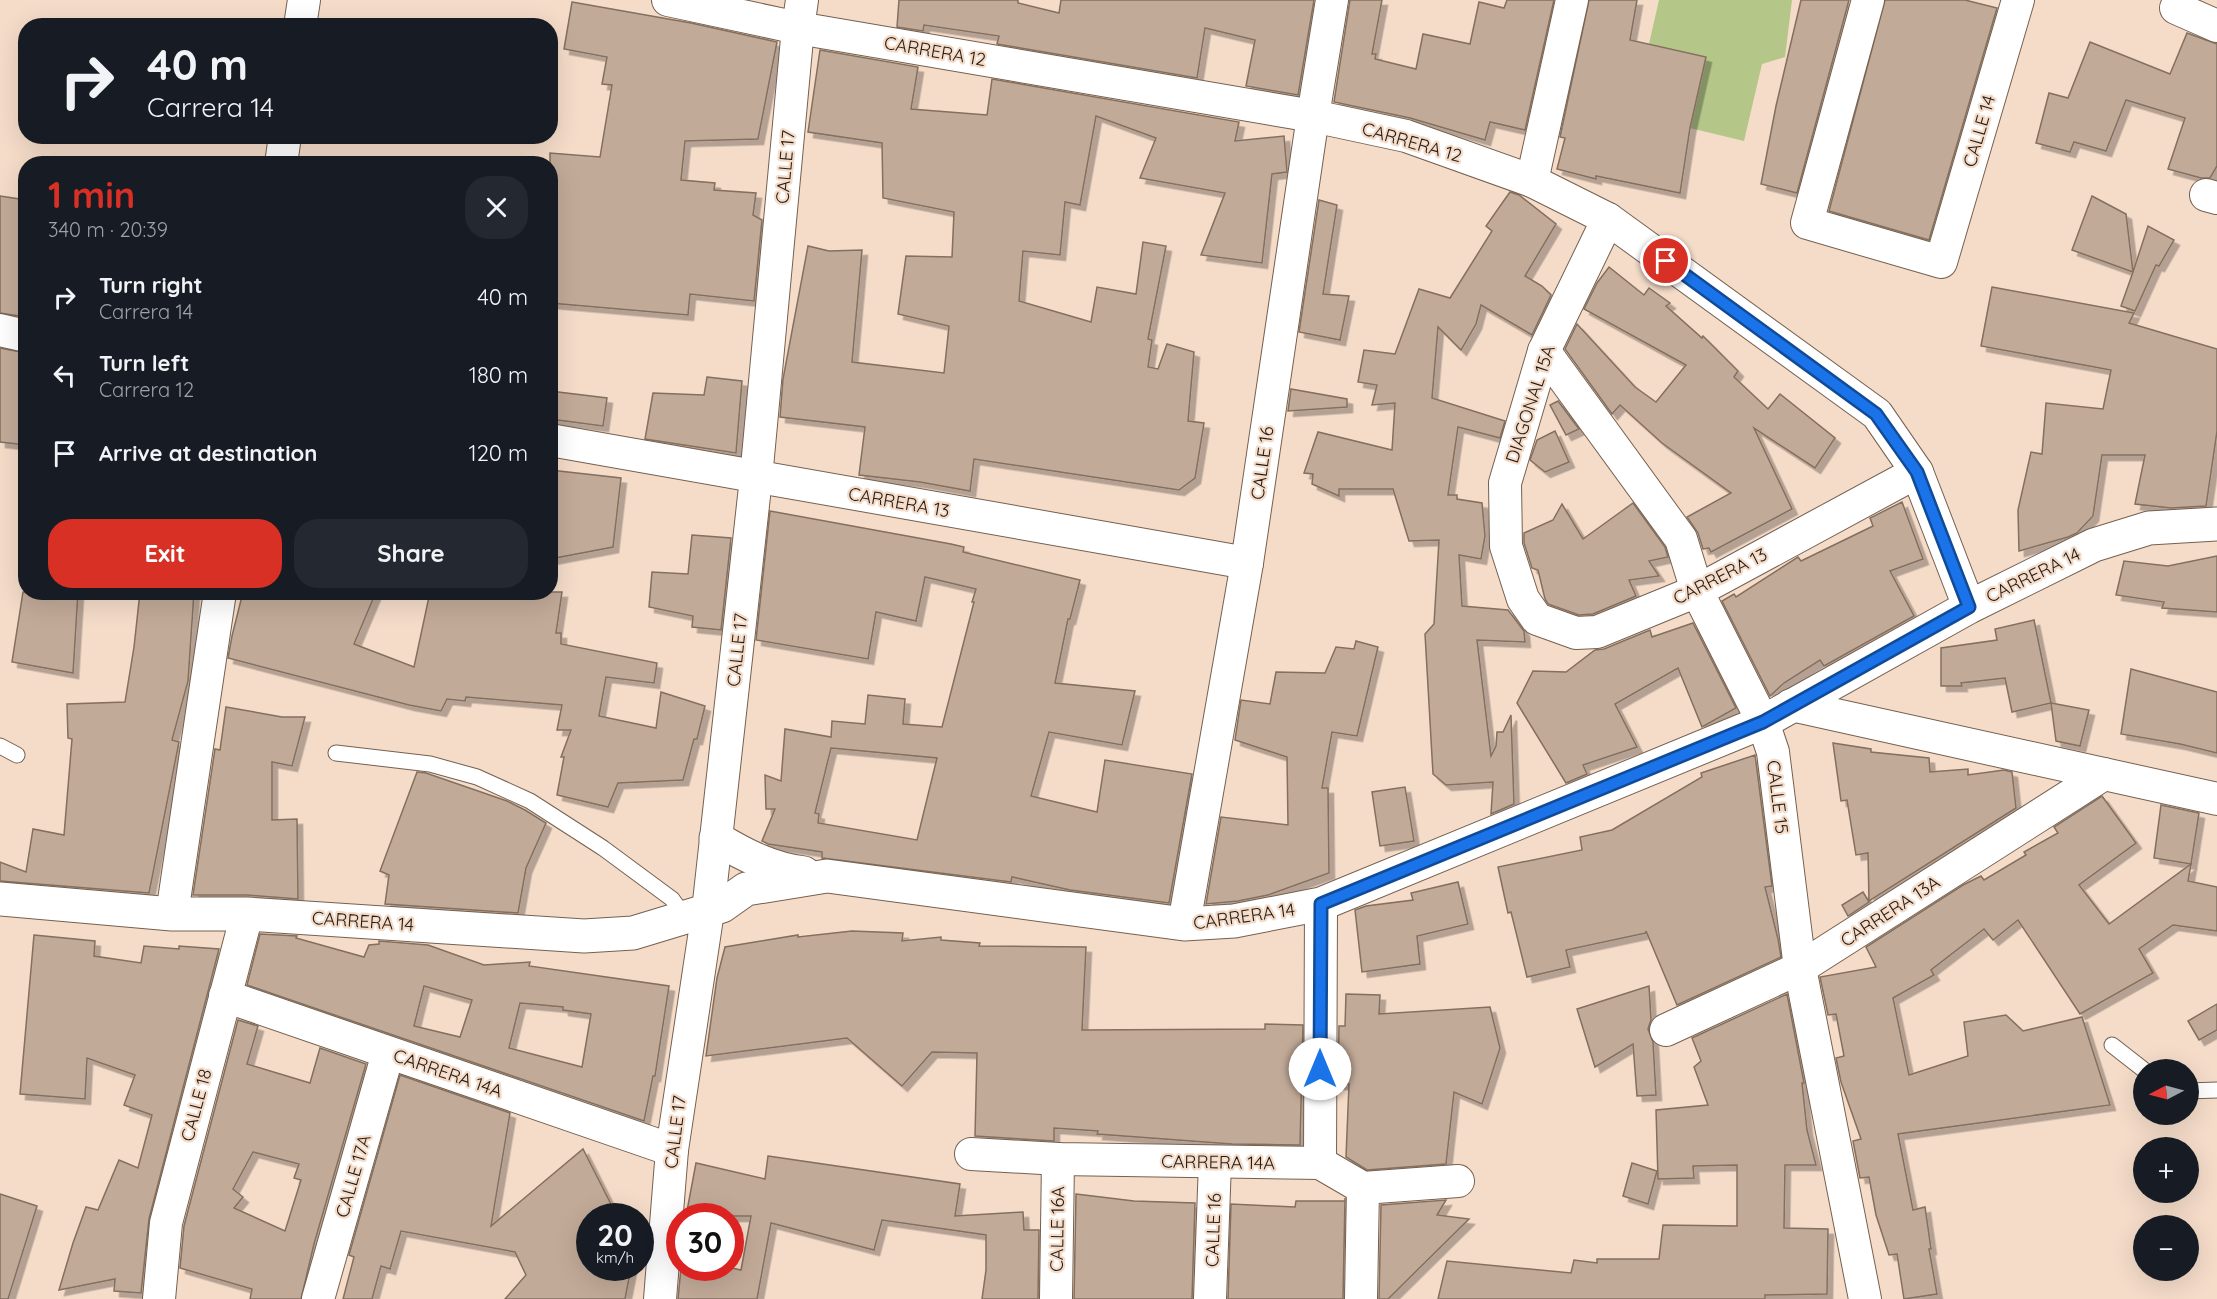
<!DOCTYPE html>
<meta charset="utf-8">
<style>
body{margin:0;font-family:Quicksand,sans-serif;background:#242831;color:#f1f3f6;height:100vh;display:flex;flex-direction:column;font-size:22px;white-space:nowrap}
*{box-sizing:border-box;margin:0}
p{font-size:20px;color:#9ea1a6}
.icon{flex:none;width:33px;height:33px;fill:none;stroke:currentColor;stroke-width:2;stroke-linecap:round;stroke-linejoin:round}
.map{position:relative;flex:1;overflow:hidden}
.drawer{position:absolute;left:18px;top:156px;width:540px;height:444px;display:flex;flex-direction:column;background:#171b24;border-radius:24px;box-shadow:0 6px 24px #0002}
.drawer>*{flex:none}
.guide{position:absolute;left:18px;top:18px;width:540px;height:126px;border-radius:24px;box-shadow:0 6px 24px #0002;background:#171b24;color:#f1f3f6;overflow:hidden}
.needle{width:39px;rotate:264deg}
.controls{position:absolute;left:2133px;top:1059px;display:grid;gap:12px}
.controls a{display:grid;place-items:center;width:66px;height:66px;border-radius:50%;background:#171b24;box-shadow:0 6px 24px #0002;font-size:30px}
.speed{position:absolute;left:576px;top:1203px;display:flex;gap:12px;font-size:30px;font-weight:700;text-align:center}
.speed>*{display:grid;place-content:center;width:78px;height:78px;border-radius:50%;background:#171b24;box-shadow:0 6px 24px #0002;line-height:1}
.speed small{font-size:15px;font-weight:400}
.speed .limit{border:9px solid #d22;background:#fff;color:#111}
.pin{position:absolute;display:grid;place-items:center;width:51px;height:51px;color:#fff;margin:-26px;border:3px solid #fff;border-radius:50%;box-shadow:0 2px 6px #0007}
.me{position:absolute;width:66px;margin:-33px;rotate:0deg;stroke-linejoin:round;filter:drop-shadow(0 0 4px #0008)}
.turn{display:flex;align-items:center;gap:21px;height:126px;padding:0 30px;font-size:27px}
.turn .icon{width:78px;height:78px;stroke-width:2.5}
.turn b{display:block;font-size:42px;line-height:51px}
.round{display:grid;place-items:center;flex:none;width:63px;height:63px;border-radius:24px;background:#242831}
.headline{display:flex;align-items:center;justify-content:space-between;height:102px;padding:0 30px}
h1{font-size:36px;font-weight:700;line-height:45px;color:#d93025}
.cta{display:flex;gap:12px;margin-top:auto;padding:12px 30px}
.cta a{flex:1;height:69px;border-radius:24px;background:#d93025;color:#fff;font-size:24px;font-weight:700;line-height:69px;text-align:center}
.cta a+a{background:#242831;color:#f1f3f6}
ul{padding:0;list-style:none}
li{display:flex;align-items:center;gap:18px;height:78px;padding:0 30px}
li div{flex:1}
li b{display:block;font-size:22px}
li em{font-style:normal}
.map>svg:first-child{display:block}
.green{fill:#b4c688}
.building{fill:#c2aa98;stroke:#846f5e;stroke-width:1.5;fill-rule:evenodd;filter:url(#shadow)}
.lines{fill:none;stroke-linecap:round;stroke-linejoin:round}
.lane-casing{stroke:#756050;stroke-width:17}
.street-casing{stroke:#756050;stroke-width:34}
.secondary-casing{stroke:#756050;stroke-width:35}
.lane{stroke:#fff;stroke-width:15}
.street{stroke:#fff;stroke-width:32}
.secondary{stroke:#fff;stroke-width:33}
.route-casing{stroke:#114b97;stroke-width:15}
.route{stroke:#1a73e8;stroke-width:10}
.labels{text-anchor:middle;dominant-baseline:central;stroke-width:4.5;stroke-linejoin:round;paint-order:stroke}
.street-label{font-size:18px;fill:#221913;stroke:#f5dcc9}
</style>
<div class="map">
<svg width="2217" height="1299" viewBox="0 0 2217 1299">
<defs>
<filter id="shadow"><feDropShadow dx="5.5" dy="5.5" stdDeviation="0" flood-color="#0004"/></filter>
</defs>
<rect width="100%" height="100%" fill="#f5dcc9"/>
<path class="green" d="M1659 0H1792L1785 57 1762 64 1744 141 1690 128 1706 57 1649 44Z"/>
<g class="building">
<path d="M899 0H1018V3L1059 13 1061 0H1314L1298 95 1246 86 1255 40 1205 28 1197 78 997 44 999 36 924 25 923 31 897 27Z"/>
<path d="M1350 0H1382L1372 54H1376L1375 59 1416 69 1423 34 1470 44 1479 2 1504 8 1507 0H1554L1525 130 1490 122 1485 140 1410 118 1334 102Z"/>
<path d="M1589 0H1637L1630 40 1706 57 1690 128 1680 193 1596 176V179L1557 169 1565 138 1560 137Z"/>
<path d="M1801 0H1849L1797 193 1761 184 1776 106Z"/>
<path d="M1885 0H1965L1997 8 1929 240 1829 211Z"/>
<path d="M572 2 691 23 777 42 758 139 685 141 681 180 715 183 714 190 756 193 753 215 762 220 754 301 690 294 688 315 550 303V153L600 157 612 85 602 84 607 57 564 49Z"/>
<path d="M2187 33 2217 44V166L2210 178H2201L2168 169 2185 118 2126 100 2106 151 2074 142 2070 152 2036 143 2049 93 2068 98 2090 42 2170 74Z"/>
<path d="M820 50 918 67 911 109 987 115 992 79 1239 122 1235 141 1284 136 1287 172 1272 174 1262 263 1201 255 1225 193 1140 178 1156 138 1096 116 1080 205 1065 202 1060 255 1023 251 1019 301 1091 322 1097 287 1136 294 1143 242 1166 246 1148 339 1152 340 1148 367 1158 369 1167 344 1194 352 1188 421 1204 423 1195 478 1179 490 974 459 970 491 920 482 859 475 865 427 780 417 783 379 808 246 829 251 862 250 852 362 944 373 949 326 898 314 906 256 952 257 954 212 883 198 882 143 808 132Z"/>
<path d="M1510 192 1519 195 1556 224 1525 276 1542 286 1551 295 1532 335 1481 305 1476 324 1461 350 1438 327 1432 398 1505 421 1500 438 1458 427 1448 495H1457V499L1482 503 1485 536 1481 559 1459 555 1462 606 1508 610 1524 631 1525 642 1477 640 1491 756 1496 746 1497 732H1503L1511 715 1514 804 1491 814 1493 782 1446 785 1433 774 1425 634 1434 624 1439 540 1409 541 1393 489H1339V496L1312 484 1313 474 1304 473 1318 432 1392 450 1395 403 1372 405 1377 385 1358 382 1364 350 1395 354 1419 289 1450 298 1492 231 1486 226Z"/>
<path d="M0 196 26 200V317L0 313Z"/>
<path d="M2092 196 2126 214 2133 272 2148 226 2174 240 2159 266 2156 265 2135 311 2121 306 2133 272 2072 250Z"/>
<path d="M1319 200 1337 205 1323 294 1349 296 1340 340 1299 332Z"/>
<path d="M1609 267 1644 295 1649 288 1670 303 1666 306 1702 338 1703 336 1738 371 1734 377 1768 409 1780 394 1835 438 1815 468 1754 428 1792 509 1711 552 1709 548 1703 549 1698 533 1687 517 1731 493 1662 443 1620 405 1612 414 1565 349 1577 324 1635 387 1656 402 1686 365 1584 309 1597 283Z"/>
<path d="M1992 287 2134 313 2129 323 2217 349V431L2206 506 2171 508 2135 504 2145 455H2102L2093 516 2077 533 2068 537 2019 551 2018 510 2031 452 2042 454 2046 403 2103 409 2111 370 1981 346Z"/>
<path d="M0 348 26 353V445L0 442Z"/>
<path d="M707 377 742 381 736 453 645 439 653 393 704 395Z"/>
<path d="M1291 389 1347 399V407L1288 411Z"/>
<path d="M550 391 607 398 603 426 550 419Z"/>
<path d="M1558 401 1579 429 1566 435 1550 405Z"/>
<path d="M1555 431 1569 462 1545 472 1530 460 1537 440Z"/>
<path d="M550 470 621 478 613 547 550 559Z"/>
<path d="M1902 502 1923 559 1890 571 1914 616 1824 666 1820 660 1784 683 1770 696 1722 601 1734 594 1736 597 1798 557 1801 561 1873 526 1870 518Z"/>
<path d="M1633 503 1665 547 1668 557 1649 561 1659 576 1629 580 1636 596 1593 614 1579 615 1548 604 1545 599 1538 570 1532 568 1524 543V533L1553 520 1562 504 1583 539Z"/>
<path d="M770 511 951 544 964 547 963 552 1080 580 1070 619H1068L1055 683 1135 691 1122 745 1049 732 1031 796 1097 812 1105 760 1192 774 1169 903 1070 890 1012 877 1011 882 822 858V852L768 844 762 841 775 809H766L765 775 781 781 785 729 831 737 832 721 865 724 868 695 905 699 903 724 942 727 974 602H972L976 589 925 577 916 621 876 612 868 659 756 640ZM831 748 937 758 917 840 818 823 819 814 815 813Z"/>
<path d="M692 535 731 538 721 630 692 627 693 616 649 607 652 572 688 574Z"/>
<path d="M2217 556V612L2162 608 2164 602 2116 595 2124 561 2168 566Z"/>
<path d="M23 592H78L73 673 12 662Z"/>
<path d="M140 592H194L188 681 172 740 179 742 149 893 0 881V862L26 872 33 829 64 835 72 739 68 738 67 704 125 702 134 647Z"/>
<path d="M243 592H376L354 644 414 667 430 592H562L556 633H561V644L657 663 654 683 606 677 599 716 656 728 661 692 705 706 697 739H694L683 780 618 783 608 807 557 795 564 757H561L571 730H557L562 705 466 697 465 701 447 699 441 711 409 705 228 658 232 636Z"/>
<path d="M2034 620 2051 703 2012 712 2005 678 1961 683 1962 686H1941V648L1997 640 1995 629Z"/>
<path d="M1693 623 1736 708 1702 727 1678 668 1615 704 1637 747 1583 765 1587 774 1566 783 1517 703 1533 671 1566 672 1595 650 1604 649 1650 630 1652 637Z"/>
<path d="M1356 641 1378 647 1357 736 1332 732 1322 788H1328L1329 873 1268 895 1238 901 1206 904 1221 817 1288 825 1287 757 1235 740 1241 700 1270 704 1276 672 1325 673 1336 647 1354 649Z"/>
<path d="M2131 669 2217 692V753L2180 744 2121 734Z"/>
<path d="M2051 703 2089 710 2080 746 2056 741Z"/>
<path d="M226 707 282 717H305L292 766 272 762V820L297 819 298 899 247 895H193L215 749 220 750Z"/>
<path d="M1833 743 1871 749V752L1929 758 1930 772 1968 769V775L2004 770 2012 772 2016 808 1869 901 1868 853 1856 855 1847 800 1841 801Z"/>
<path d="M1755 755 1772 886 1765 887 1778 939 1781 957 1677 1005 1646 931V933L1566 950 1570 967 1527 977 1511 912 1508 913 1498 867 1582 850 1580 837 1612 830 1702 777 1701 773Z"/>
<path d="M417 772 426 773 507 801 525 810 546 823 526 868 518 913 385 904 389 875 380 871Z"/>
<path d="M1405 787 1414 841 1380 846 1372 792Z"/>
<path d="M2102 796 2136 843 2079 885 2109 924 2191 864 2188 881 2217 887V931L2173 925 2139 949 2153 973 2080 1014 2018 920 1993 940 1984 929 1931 970 1934 975 1893 998 1909 1075 1968 1056 1964 1022 2006 1015 2023 1031 2082 1017 2110 1105 1898 1134 1913 1210 1925 1207 1931 1249H1929L1937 1294 1904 1299 1897 1254 1889 1255 1876 1215 1869 1177 1860 1178 1853 1141 1861 1139 1841 1082 1836 1058 1844 1056 1836 1014 1828 1015 1820 977 1876 967 1866 947 1963 885 1981 876 1984 880 2026 855 2024 852 2058 833 2054 827Z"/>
<path d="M2161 805 2199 813 2191 864 2154 858Z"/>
<path d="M1458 882 1468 924 1417 936 1420 964 1362 972 1355 910 1366 906 1413 900 1411 893Z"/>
<path d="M1863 892 1869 902 1848 916 1842 905Z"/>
<path d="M852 931 903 933 902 941 941 937V940L980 943 979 946 1086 947 1082 1030 1265 1029V1024L1303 1025 1300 1145 1232 1144 1097 1134 1098 1131 1054 1128V1141L975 1136 977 1053 932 1052 902 1086 847 1038 706 1056 717 978 725 947 798 935V937Z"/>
<path d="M260 934 297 936 296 938 364 957 369 945 379 944V941L428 945 484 965 530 962 529 966 669 986 655 1076H653L644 1121 247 985ZM424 986 472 1000 460 1037 414 1026ZM520 1003 563 1007V1010L591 1014 582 1067 509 1048Z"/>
<path d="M34 935 95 941 94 956 141 963 144 946 179 949V946L219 949 149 1219 141 1293 114 1291 115 1279 59 1290 73 1243 86 1207 98 1210 119 1160 138 1168 152 1115 124 1105 135 1075 87 1058 85 1099 20 1094Z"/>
<path d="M1649 986 1651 1020 1648 1029 1653 1042 1656 1095 1637 1096 1633 1044 1595 1067 1577 1009Z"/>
<path d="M1346 994 1380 995 1379 1014 1490 1007 1500 1048 1482 1104 1454 1092 1446 1164 1367 1170 1346 1157 1349 1084H1338L1339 1026H1345Z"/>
<path d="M1787 994 1804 1083H1802L1807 1130 1816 1165H1785L1784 1228 1828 1229 1827 1294 1765 1295V1299H1438L1447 1261 1571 1273 1574 1260 1597 1263V1259H1659L1663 1225 1737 1226V1165L1693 1166 1694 1178 1658 1179 1656 1110 1708 1105 1694 1067 1701 1061 1692 1038Z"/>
<path d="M2217 1004V1030L2199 1040 2188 1021Z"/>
<path d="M238 1020 258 1026 247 1064 310 1083 320 1048 366 1064 314 1244 301 1299H250L252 1289 180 1268 184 1226ZM253 1152 299 1164 294 1178 301 1180 285 1231 234 1208 243 1197 233 1189Z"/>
<path d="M400 1075 510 1113 491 1226 583 1149 617 1216H590V1268H631L625 1299H505L526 1275 515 1252 401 1231 390 1269 381 1266 372 1299H343L354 1257 349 1255Z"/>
<path d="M768 1156 960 1184 955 1216 1023 1212 1024 1230H1039L1038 1299H982L986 1270V1235L882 1220 874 1250 771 1223 757 1299H678L681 1268H732L741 1270 751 1216H686L696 1163 765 1179Z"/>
<path d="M1632 1163 1657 1171 1648 1204 1623 1196Z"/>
<path d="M0 1194 37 1206 8 1299H0Z"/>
<path d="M1076 1194 1134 1201 1195 1203 1192 1299H1074Z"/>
<path d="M1345 1198 1343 1299H1228L1231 1204 1295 1207 1296 1201H1345Z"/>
<path d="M1446 1200 1437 1215 1469 1219 1388 1299H1379L1381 1205Z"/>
</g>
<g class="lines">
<g class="lane-casing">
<g id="lane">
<path d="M0 746 17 755"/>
<path d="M336 753 430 764 477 777 530 801 603 848 672 899 685 917"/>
<path d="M2112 1045 2144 1070"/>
<path d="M2188 1091 2217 1090"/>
</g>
</g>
<g class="street-casing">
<g id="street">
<path d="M668 0 798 28 1313 116 1406 136 1532 181 1608 219 1877 414 1917 472 1969 607"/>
<path d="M1868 0 1807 223 1941 262 2018 0"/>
<path d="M2176 8 2217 26"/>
<path d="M300 26 304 0"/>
<path d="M281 164 285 136"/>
<path d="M1532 181 1572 0"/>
<path d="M2206 195 2217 198"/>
<path d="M1608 219 1544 351 1505 483 1506 546 1523 599 1537 619 1576 633 1597 632 1697 591 1917 472"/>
<path d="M0 330 26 336"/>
<path d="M1544 351 1681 539 1697 591 1763 722 1773 752 1800 968 1865 1299"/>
<path d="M550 440 1247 563"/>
<path d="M1791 705 2217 799"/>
<path d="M172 914 220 592"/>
<path d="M1184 924 1247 563 1313 116 1332 0"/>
<path d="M225 996 672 1150"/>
<path d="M1666 1030 1800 968 2104 774"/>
<path d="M971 1154 1058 1159 1320 1163 1363 1188 1458 1181"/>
<path d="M1320 1163 1321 904"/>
<path d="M159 1299 166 1223 247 914"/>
<path d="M318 1299 388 1053"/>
<path d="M660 1299 672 1150 708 911 756 478 798 28 802 0"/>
<path d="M1056 1299 1058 1159"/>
<path d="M1210 1299 1215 1162"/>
<path d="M1361 1299 1363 1188"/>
</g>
</g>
<g class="secondary-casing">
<g id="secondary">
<path d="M716 838C744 855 771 869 804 873"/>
<path d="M0 899 172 914H247L584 936 633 933 722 906 746 889 827 876 1184 924 1234 921 1321 904 1763 722 1969 607 2094 545 2149 528 2217 524"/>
</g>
</g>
<use href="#lane" class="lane"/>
<use href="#street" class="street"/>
<use href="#secondary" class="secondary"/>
</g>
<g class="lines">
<g class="route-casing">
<path id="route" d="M1320 1069 1321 904 1763 722 1969 607 1917 472 1876 414 1666 261"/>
</g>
<use href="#route" class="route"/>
</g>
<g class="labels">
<g class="street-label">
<text transform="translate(935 51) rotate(10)">CARRERA 12</text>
<text transform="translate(1979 131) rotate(-74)">CALLE 14</text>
<text transform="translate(1412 142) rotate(16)">CARRERA 12</text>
<text transform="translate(785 167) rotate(-85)">CALLE 17</text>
<text transform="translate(1530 404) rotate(-72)">DIAGONAL 15A</text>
<text transform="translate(1262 463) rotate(-82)">CALLE 16</text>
<text transform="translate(899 502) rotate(10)">CARRERA 13</text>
<text transform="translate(2033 575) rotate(-26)">CARRERA 14</text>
<text transform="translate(1720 576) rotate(-27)">CARRERA 13</text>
<text transform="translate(737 650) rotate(-84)">CALLE 17</text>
<text transform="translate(1778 797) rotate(83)">CALLE 15</text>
<text transform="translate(1890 911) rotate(-33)">CARRERA 13A</text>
<text transform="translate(1244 916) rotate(-8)">CARRERA 14</text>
<text transform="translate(363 921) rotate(4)">CARRERA 14</text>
<text transform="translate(448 1073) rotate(19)">CARRERA 14A</text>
<text transform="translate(196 1105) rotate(-75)">CALLE 18</text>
<text transform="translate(675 1132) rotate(-83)">CALLE 17</text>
<text transform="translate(1218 1162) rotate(1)">CARRERA 14A</text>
<text transform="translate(353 1176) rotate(-74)">CALLE 17A</text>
<text transform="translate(1057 1229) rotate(-89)">CALLE 16A</text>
<text transform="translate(1213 1230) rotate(-88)">CALLE 16</text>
</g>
</g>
</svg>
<div class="controls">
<a><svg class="needle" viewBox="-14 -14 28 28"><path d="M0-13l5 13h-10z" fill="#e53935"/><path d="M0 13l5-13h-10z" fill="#9ea1a6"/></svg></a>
<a>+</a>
<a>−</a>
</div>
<div class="speed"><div>20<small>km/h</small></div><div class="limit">30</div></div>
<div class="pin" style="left:1666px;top:261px;background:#d93025"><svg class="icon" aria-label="arrive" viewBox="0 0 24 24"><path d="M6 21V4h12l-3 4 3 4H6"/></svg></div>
<svg class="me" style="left:1320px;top:1069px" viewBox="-20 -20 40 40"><circle r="19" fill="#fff"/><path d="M0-13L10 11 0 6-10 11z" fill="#1a73e8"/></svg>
<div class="guide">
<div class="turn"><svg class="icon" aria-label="right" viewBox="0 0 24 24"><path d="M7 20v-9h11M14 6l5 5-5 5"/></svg><div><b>40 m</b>Carrera 14</div></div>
</div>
<section class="drawer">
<div class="headline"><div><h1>1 min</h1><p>340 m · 20:39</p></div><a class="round"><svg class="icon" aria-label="close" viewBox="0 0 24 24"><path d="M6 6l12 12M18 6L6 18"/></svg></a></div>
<ul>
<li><svg class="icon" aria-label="right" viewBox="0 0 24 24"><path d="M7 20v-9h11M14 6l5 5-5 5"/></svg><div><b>Turn right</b><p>Carrera 14</p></div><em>40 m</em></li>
<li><svg class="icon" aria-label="left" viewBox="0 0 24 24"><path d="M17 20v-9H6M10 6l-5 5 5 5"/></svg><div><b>Turn left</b><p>Carrera 12</p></div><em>180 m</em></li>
<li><svg class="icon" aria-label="arrive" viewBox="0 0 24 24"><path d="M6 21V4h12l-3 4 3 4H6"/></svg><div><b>Arrive at destination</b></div><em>120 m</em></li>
</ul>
<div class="cta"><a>Exit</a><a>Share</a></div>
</section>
</div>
